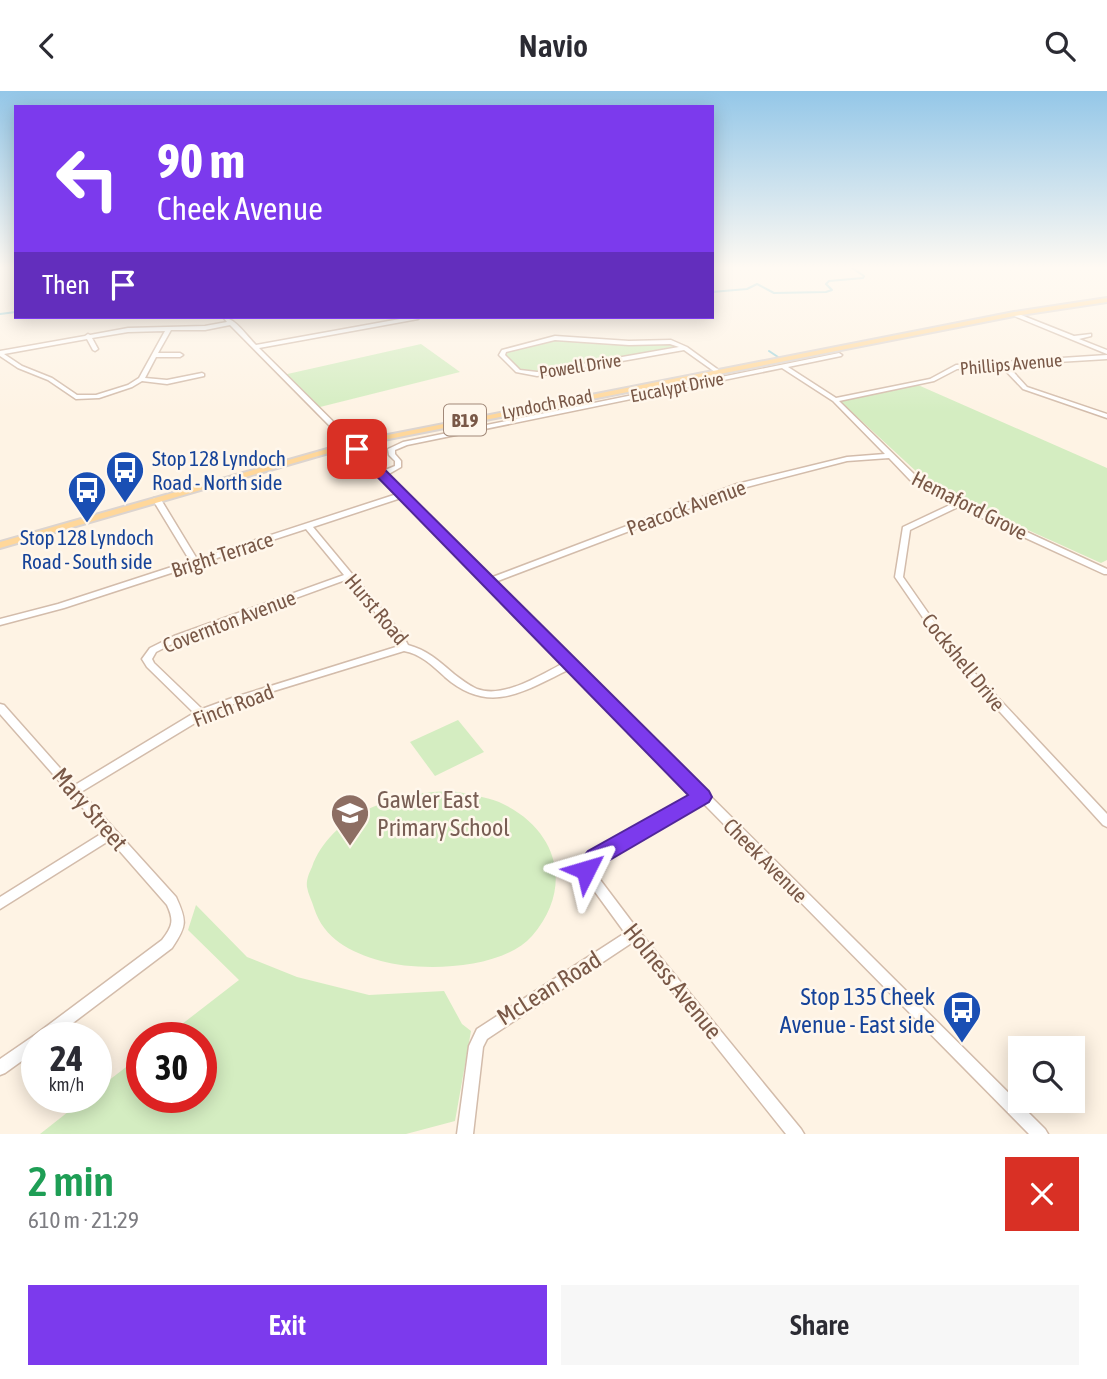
<!DOCTYPE html>
<meta charset="utf-8">
<style>
body{margin:0;font-family:"Asap Condensed",sans-serif;background:#f7f7f7;color:#2b2b33;height:100vh;display:flex;flex-direction:column;font-size:26px;white-space:nowrap}
*{box-sizing:border-box;margin:0}
p{font-size:23px;color:#7c7c81}
.icon{flex:none;width:38px;height:38px;fill:none;stroke:currentColor;stroke-width:2;stroke-linecap:round;stroke-linejoin:round}
.map{position:relative;height:1043px;overflow:hidden}
.panel{display:flex;flex-direction:column;background:#fff;flex:1}
.panel>*{flex:none}
.banner{position:absolute;left:14px;top:14px;width:700px;height:214px;border-radius:0px;box-shadow:0 4px 18px #0003;background:#7c3aed;color:#fff;overflow:hidden}
.buttons{position:absolute;left:1008px;top:945px;display:grid;gap:14px}
.buttons a{display:grid;place-items:center;width:77px;height:77px;border-radius:0px;background:#fff;box-shadow:0 4px 18px #0003;font-size:35px}
.speed{position:absolute;left:21px;top:931px;display:flex;gap:14px;font-size:35px;font-weight:700;text-align:center}
.speed>*{display:grid;place-content:center;width:91px;height:91px;border-radius:50%;background:#fff;box-shadow:0 4px 18px #0003;line-height:1}
.speed small{font-size:18px;font-weight:400}
.speed .limit{border:10px solid #d22;background:#fff;color:#111}
.pin{position:absolute;display:grid;place-items:center;width:60px;height:60px;color:#fff;margin:-30px;border-radius:14px;box-shadow:0 4px 10px #0006}
.me{position:absolute;width:77px;margin:-38px;rotate:50deg;stroke-linejoin:round;filter:drop-shadow(0 0 5px #0008)}
.turn{display:flex;align-items:center;gap:24px;height:147px;padding:0 28px;font-size:32px}
.turn .icon{width:91px;height:91px;stroke-width:2.5}
.turn b{display:block;font-size:49px;line-height:60px}
.then{display:flex;align-items:center;height:66px;padding:0 28px;background:#0003;gap:14px;font-size:26px}
.round{display:grid;place-items:center;flex:none;width:74px;height:74px;border-radius:0px;background:#f7f7f7}
.head{display:flex;align-items:center;justify-content:space-between;height:119px;padding:0 28px}
h1{font-size:42px;font-weight:600;line-height:52px;color:#1e9e55}
.cta{display:flex;gap:14px;margin-top:auto;padding:14px 28px}
.cta a{flex:1;height:80px;border-radius:0px;background:#7c3aed;color:#fff;font-size:28px;font-weight:600;line-height:80px;text-align:center}
.cta a+a{background:#f7f7f7;color:#2b2b33}
header{display:flex;justify-content:space-between;align-items:center;height:91px;padding:0 28px;background:#fff;font-size:32px;font-weight:600}
.map>svg:first-child{display:block}
.green{fill:#d4edc1}
.lines{fill:none;stroke-linecap:round;stroke-linejoin:round}
.stream{stroke:#9cd3dc;stroke-width:2}
.minor-casing{stroke:#d3bcab;stroke-width:3}
.major-casing{stroke:#dcd4cf;stroke-width:4}
.minor{fill:#fff;fill-rule:evenodd}
.major{fill:#ffd79a;fill-rule:evenodd}
.route{fill:#7c3aed;stroke:#51269a;stroke-width:2}
.labels{text-anchor:middle;dominant-baseline:central;stroke-width:5;stroke-linejoin:round;paint-order:stroke}
.far-street-label{font-size:18px;fill:#795847;stroke:#fff7ec}
.shield{fill:#fff7ec;stroke:#a18878;stroke-width:2}
.shield-label{font-size:19px;font-weight:bold;fill:#795847}
.transit-label{font-size:21px;fill:#164399;stroke:#fff7ec;text-anchor:start}
.street-label{font-size:21px;fill:#795847;stroke:#fff7ec}
.near-education-label{font-size:24px;fill:#785e54;stroke:#fff7ec;text-anchor:start}
.near-street-label{font-size:24px;fill:#795847;stroke:#fff7ec}
.near-transit-label{font-size:24px;fill:#164399;stroke:#fff7ec;text-anchor:end}
</style>
<header><svg class="icon" aria-label="back" viewBox="0 0 24 24"><path d="M15 5l-7 7 7 7"/></svg>Navio<svg class="icon" aria-label="search" viewBox="0 0 24 24"><circle cx="10" cy="10" r="6"/><path d="M15 15l6 6"/></svg></header>
<div class="map">
<svg width="1107" height="1043" viewBox="0 0 1107 1043">
<rect width="100%" height="100%" fill="#fef3e4"/>
<g class="green">
<path d="M554 248 667 251 677 255 536 282 520 280 506 265 508 260Z"/>
<path d="M421 253 460 281 316 317 283 284Z"/>
<path d="M918 294 1107 377V469L1101 472C1040 444 977 418 919 383L840 310Z"/>
<path d="M458 629 484 661 435 685 410 651Z"/>
<path d="M458 701C472 704 486 706 499 711 557 737 575 795 532 845 502 879 421 881 381 870 350 861 324 848 314 817 312 810 308 803 307 796 306 790 309 782 312 776 332 721 404 697 458 701Z"/>
<path d="M196 814 247 866 297 886 369 904 444 900 462 933 471 940 455 1030 406 1043H40L87 1006H96V999L142 964V1006H201V947H164L239 889 188 839Z"/>
</g>
<g class="lines">
<g class="stream">
<path d="M712 201 747 198 757 193 774 202 826 201 832 199 826 193 829 190 863 187 864 185 849 175"/>
<path d="M0 223 16 221"/>
<path d="M769 260 778 266"/>
</g>
<g class="minor-casing">
<g id="minor">
<path d="M1012 222H1016L1074 245 1091 243V245L1079 248 1107 259V263L1012 224Z"/>
<path d="M223 226C236 228 246 244 256 254L411 226H420L418 228 259 257 383 380 395 375V370L389 364 388 358 403 351 839 262 842 264 841 265 788 276 836 307 930 288 956 274 1107 264V268L1007 274 1027 296 1107 323V327L1023 298 1001 275 957 278 934 290 839 310 916 385 988 423 1107 478V483H1104L982 427 960 415 910 439 903 486 956 562 1107 723V736L1103 734 950 566 895 486 903 436 954 412 910 389 889 367 847 370 743 397 495 491 1045 1038 1048 1043H1029L702 711 600 771 592 776V778L638 839 801 1038 804 1043H786L633 851 487 948 483 956 473 1043H457L469 955 477 938 625 842 582 783 580 779 583 769 695 705 570 578C524 600 490 625 445 586 433 575 421 563 404 560L238 611 205 626 81 701 176 806C187 830 187 835 172 857L53 947H37V959L5 982 0 984V968L35 944 162 849C173 835 174 829 167 814L110 749 0 818V806L104 741 0 623V613L4 614 75 694 194 622 147 576 142 568 150 557 174 545 344 484 306 438 64 517 0 534V528L58 513 190 470 153 409 154 407H160L197 468 397 403 230 234 205 239H171L158 262H180L183 264 180 266H156L145 287 167 289 202 282 204 283V285L167 293 142 290 132 296 99 307 76 308 48 289 18 277 0 265V260L85 245 88 243 90 244 128 237 205 235 227 231ZM165 240 139 287 128 294 96 304H77L52 287 22 275 4 263 87 248 93 259 95 260 98 258 92 247 128 241ZM782 277 833 310 885 363 847 366 737 393 490 487 387 384 401 376V370L395 363V359L407 354ZM401 407 564 572C540 584 504 608 477 598 468 594 461 588 454 583 439 570 427 559 408 554L402 543 313 436ZM348 488 395 546 399 555 232 607 202 618 154 572 152 568 156 561 180 549Z"/>
<path d="M555 245 629 250 671 249 687 256 720 280 715 281 684 259 537 285 516 281 499 264 502 259ZM555 249 629 254 670 253 679 256 537 281 520 279 505 264 506 261Z"/>
</g>
</g>
<g class="major-casing">
<path id="major" d="M1107 207V211L1014 225 353 355 0 457V451L352 351 1014 221Z"/>
</g>
<use href="#minor" class="minor"/>
<use href="#major" class="major"/>
</g>
<linearGradient id="sky" x2="0" y2="1"><stop stop-color="#94c7e8"/><stop offset="0.55" stop-color="#fffaf3"/><stop offset="1" stop-color="#fffaf3" stop-opacity="0"/></linearGradient>
<rect width="1107" height="321" fill="url(#sky)"/>
<path class="route" d="M357 355 362 356 709 700 712 706 709 711 603 773C593 781 593 790 578 785L576 774 588 760 688 704 353 361 351 358Z"/>
<defs>
<g id="bus-pin" transform="scale(2.0125)"><path d="M0 17L-7.5 6A9.5 9.5 0 1 1 7.5 6Z" fill="#1a4fb4" stroke="#fff7ec"/><path d="M-5-6H5V4H4V6H2V4H-2V6H-4V4H-5ZM-3.5-4V0h7V-4ZM-3.5 1.2v1.5H-2V1.2ZM2 1.2v1.5H3.5V1.2Z" fill="#fff"/></g>
<g id="school-pin" transform="scale(2.0125)"><path d="M0 17L-7.5 6A9.5 9.5 0 1 1 7.5 6Z" fill="#8d6e63" stroke="#fff7ec"/><path d="M0-5L7-2L0 1L-7-2ZM-4 1L0 2.5L4 1V4Q0 6-4 4Z" fill="#fff"/></g>
</defs>
<g fill-rule="evenodd">
<use href="#bus-pin" x="125" y="379"/>
<use href="#bus-pin" x="87" y="399"/>
<use href="#school-pin" x="350" y="722"/>
<use href="#bus-pin" x="962" y="919"/>
</g>
<g class="labels">
<g class="far-street-label">
<text transform="translate(1011 273) rotate(-5)">Phillips Avenue</text>
<text transform="translate(580 275) rotate(-9)">Powell Drive</text>
<text transform="translate(677 296) rotate(-11)">Eucalypt Drive</text>
<text transform="translate(547 313) rotate(-11)">Lyndoch Road</text>
</g>
<rect class="shield" x="444" y="313.5" width="42" height="31" rx="5"/>
<g class="shield-label">
<text x="465" y="329">B19</text>
</g>
<g class="transit-label">
<text x="152" y="367">Stop 128 Lyndoch<tspan x="152" dy="24">Road - North side</tspan></text>
<text x="87" y="446" text-anchor="middle">Stop 128 Lyndoch<tspan x="87" dy="24">Road - South side</tspan></text>
</g>
<g class="street-label">
<text transform="translate(970 414) rotate(27)">Hemaford Grove</text>
<text transform="translate(686 416) rotate(-20)">Peacock Avenue</text>
<text transform="translate(222 463) rotate(-18)">Bright Terrace</text>
<text transform="translate(377 518) rotate(50)">Hurst Road</text>
<text transform="translate(229 530) rotate(-21)">Covernton Avenue</text>
<text transform="translate(964 571) rotate(51)">Cockshell Drive</text>
<text transform="translate(233 614) rotate(-21)">Finch Road</text>
<text transform="translate(766 769) rotate(45)">Cheek Avenue</text>
</g>
<g class="near-education-label">
<text x="377" y="708">Gawler East<tspan x="377" dy="28">Primary School</tspan></text>
</g>
<g class="near-street-label">
<text transform="translate(90 718) rotate(49)">Mary Street</text>
<text transform="translate(673 890) rotate(51)">Holness Avenue</text>
<text transform="translate(549 897) rotate(-32)">McLean Road</text>
</g>
<g class="near-transit-label">
<text x="935" y="905">Stop 135 Cheek<tspan x="935" dy="28">Avenue - East side</tspan></text>
</g>
</g>
</svg>
<div class="buttons">
<a><svg class="icon" aria-label="search" viewBox="0 0 24 24"><circle cx="10" cy="10" r="6"/><path d="M15 15l6 6"/></svg></a>
</div>
<div class="speed"><div>24<small>km/h</small></div><div class="limit">30</div></div>
<div class="pin" style="left:357px;top:358px;background:#d93025"><svg class="icon" aria-label="arrive" viewBox="0 0 24 24"><path d="M6 21V4h12l-3 4 3 4H6"/></svg></div>
<svg class="me" style="left:586px;top:779px" viewBox="-20 -20 40 40"><path d="M0-17L14 15 0 8-14 15z" fill="#7c3aed" stroke="#fff" stroke-width="4"/></svg>
<div class="banner">
<div class="turn"><svg class="icon" aria-label="left" viewBox="0 0 24 24"><path d="M17 20v-9H6M10 6l-5 5 5 5"/></svg><div><b>90 m</b>Cheek Avenue</div></div>
<div class="then">Then<svg class="icon" aria-label="arrive" viewBox="0 0 24 24"><path d="M6 21V4h12l-3 4 3 4H6"/></svg></div>
</div>
</div>
<section class="panel">
<div class="head"><div><h1>2 min</h1><p>610 m · 21:29</p></div><a class="round" style="background:#d93025;color:#fff"><svg class="icon" aria-label="close" viewBox="0 0 24 24"><path d="M6 6l12 12M18 6L6 18"/></svg></a></div>
<div class="cta"><a>Exit</a><a>Share</a></div>
</section>
